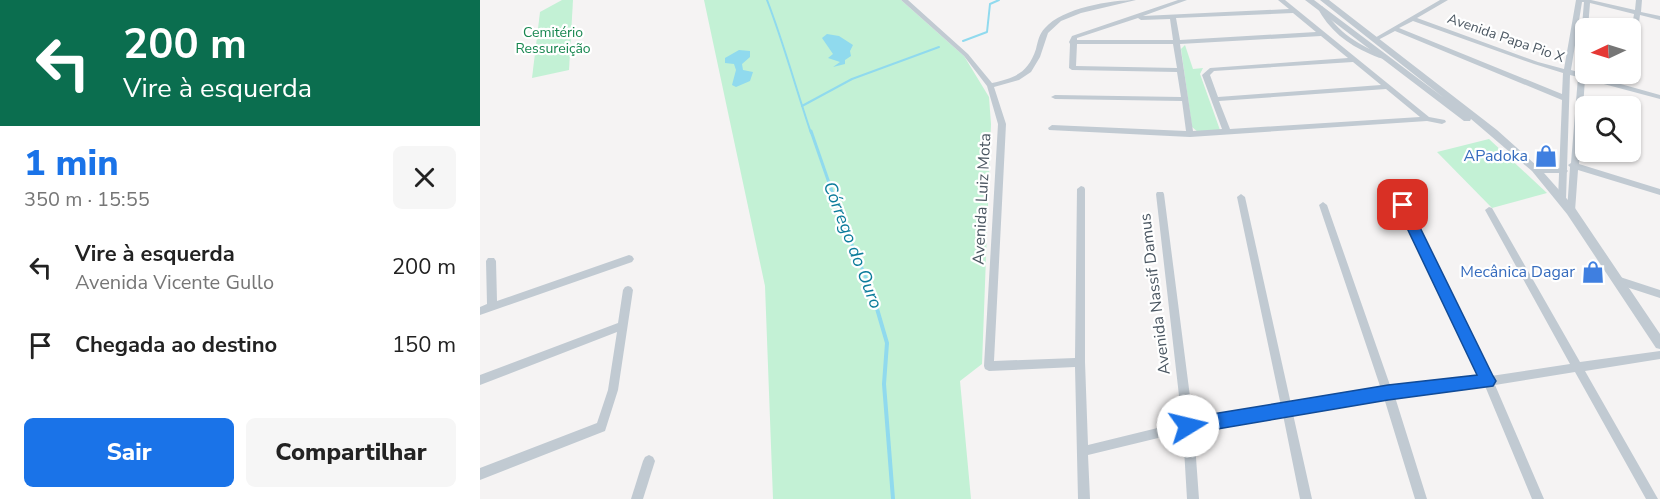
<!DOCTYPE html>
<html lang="pt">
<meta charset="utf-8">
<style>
body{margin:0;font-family:"Nunito Sans",sans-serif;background:#f6f6f6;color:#222;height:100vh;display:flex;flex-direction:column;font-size:22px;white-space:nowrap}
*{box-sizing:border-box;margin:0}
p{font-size:20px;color:#767676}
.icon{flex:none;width:33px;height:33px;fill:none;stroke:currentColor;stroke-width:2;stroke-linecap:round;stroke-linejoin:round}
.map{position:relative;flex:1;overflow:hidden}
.panel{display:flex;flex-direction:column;background:#fff;width:480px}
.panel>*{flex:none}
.guide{background:#0b6e4f;color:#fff;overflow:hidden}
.needle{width:39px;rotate:266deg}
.tools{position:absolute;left:1095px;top:18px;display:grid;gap:12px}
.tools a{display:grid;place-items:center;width:66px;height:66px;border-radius:9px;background:#fff;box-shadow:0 2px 4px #0004;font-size:30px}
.pin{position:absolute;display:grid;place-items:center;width:51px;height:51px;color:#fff;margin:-26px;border-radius:12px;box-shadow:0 3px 9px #0006}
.me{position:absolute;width:66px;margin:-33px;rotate:81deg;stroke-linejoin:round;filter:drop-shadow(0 0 4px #0008)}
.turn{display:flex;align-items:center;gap:21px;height:126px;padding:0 24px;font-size:27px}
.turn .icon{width:78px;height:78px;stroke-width:2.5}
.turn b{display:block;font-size:42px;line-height:51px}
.round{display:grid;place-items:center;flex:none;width:63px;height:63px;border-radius:9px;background:#f6f6f6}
.summary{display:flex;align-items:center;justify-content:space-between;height:102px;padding:0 24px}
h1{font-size:36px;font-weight:800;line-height:45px;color:#1a73e8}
.cta{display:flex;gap:12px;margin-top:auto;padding:12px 24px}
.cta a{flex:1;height:69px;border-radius:9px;background:#1a73e8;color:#fff;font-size:24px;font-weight:800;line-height:69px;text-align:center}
.cta a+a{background:#f6f6f6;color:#222}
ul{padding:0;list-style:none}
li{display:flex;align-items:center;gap:18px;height:78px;padding:0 24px}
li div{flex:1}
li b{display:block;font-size:22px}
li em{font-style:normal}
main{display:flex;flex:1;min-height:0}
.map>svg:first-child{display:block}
.green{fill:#c3f1d5}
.water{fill:#90daee}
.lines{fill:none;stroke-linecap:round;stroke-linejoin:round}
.stream-far2{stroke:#90daee;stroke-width:2}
.stream-far1{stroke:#90daee;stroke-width:3}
.stream{stroke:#90daee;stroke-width:4}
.minor{fill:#c1cad2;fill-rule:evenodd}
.tertiary{fill:#c1cad2;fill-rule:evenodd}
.route{fill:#1a73e8;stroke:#114b97;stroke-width:1.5}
.labels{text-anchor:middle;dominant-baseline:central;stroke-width:4.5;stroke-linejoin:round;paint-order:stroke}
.far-park-label{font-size:14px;fill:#17864f;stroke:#fff}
.far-street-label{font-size:14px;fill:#4a5661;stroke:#fff}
.shop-label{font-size:16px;fill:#366cbe;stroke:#fff;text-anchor:end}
.street-label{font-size:16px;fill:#4a5661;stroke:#fff}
.water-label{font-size:18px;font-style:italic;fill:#0c7c9b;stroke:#fff}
</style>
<main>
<section class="panel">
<div class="guide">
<div class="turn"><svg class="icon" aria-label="left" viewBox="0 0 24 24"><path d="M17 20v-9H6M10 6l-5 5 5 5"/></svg><div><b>200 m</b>Vire à esquerda</div></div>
</div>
<div class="summary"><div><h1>1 min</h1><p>350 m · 15:55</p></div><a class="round"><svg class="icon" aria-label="close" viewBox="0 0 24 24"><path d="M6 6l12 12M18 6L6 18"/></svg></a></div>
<ul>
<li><svg class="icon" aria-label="left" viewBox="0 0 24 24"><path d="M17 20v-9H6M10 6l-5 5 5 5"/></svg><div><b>Vire à esquerda</b><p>Avenida Vicente Gullo</p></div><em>200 m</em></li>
<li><svg class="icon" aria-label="arrive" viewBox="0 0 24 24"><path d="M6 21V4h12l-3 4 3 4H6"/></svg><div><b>Chegada ao destino</b></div><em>150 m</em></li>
</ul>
<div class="cta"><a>Sair</a><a>Compartilhar</a></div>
</section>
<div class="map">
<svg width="1180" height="499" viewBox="0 0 1180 499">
<rect width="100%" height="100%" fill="#f5f3f3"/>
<g class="green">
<path d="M82 0H93L89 70 52 78 60 12Z"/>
<path d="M224 0H421L484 56 509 97 511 124 502 364 480 381 491 499H293L285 286Z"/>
<path d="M705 45 713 69 723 68 720 74 740 130 718 132 712 127 701 49Z"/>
<path d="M1009 139 1067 193 1012 208 957 152Z"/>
</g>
<g class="water">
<path d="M347 34 359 36 373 45 370 51 371 56 365 60V64L353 67 360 62 348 58 353 54 342 38Z"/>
<path d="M259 50 270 51V57L262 64 263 70 273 72 270 81 256 87 252 85 256 70 254 64 245 63V58Z"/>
</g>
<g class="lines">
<g class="stream-far2">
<path d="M287 0C304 44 316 89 331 133"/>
<path d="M483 41 507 32 510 4 519 0"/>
<path d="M322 106 372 79 459 47"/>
</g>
<path class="stream-far1" d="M331 131 363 223 394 297"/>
<path class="stream" d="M393 295 407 343 404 384 413 499"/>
<g class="minor">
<path d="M421 0H428L488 54 512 83C535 78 548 73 556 49 558 41 559 34 565 28 582 8 631 0 656 0L601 13 581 21 568 33 560 57 551 72 539 80 514 87 526 124 514 361 595 358 597 189 601 186 604 187 605 189V362L608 445 702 422 676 194 677 192H683L684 194 713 420 801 406 757 197 761 194 765 197 811 404 901 389 839 205 843 202 847 205 911 388 1001 377 919 205 923 202 927 205 1011 376 1090 364 1005 210 1009 207 1012 208 1100 362 1180 351V359L1105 371 1178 499H1166L1095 372 1015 385 1064 499H1052L1005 386 915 397 947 499H935L904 398 813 414 832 499H820L803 415 714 430 719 499H707L703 432 608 455 610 499H598L595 367 509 371 505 369 504 366 518 124 507 86 484 56Z"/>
<path d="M698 0H707L663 16 809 9 798 0H805L949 117 965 120 966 122 962 124 947 121 710 137 569 130 568 128 572 125 706 131 702 101 575 99 571 97 575 95 701 97 697 72 592 70 589 68 590 44 589 42 592 36ZM813 13 836 32 700 40 696 18ZM658 18 661 20 690 19 693 40H597V38ZM841 36 868 58 730 68 722 75 742 129 713 131 700 44ZM597 44H693L697 68 596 66ZM873 62 901 85 738 97 730 75 734 71ZM906 89 940 117 750 129 739 101Z"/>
<path d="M960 0H968L937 18 1058 62 1084 69 1096 0H1111L1155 10 1156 0H1162L1161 12 1180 16V20L1160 15 1153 68 1150 70V39L1154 14 1110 3 1108 28H1106L1105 74 1180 95V99L1105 79 1099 164 1180 189V195L1098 170 1095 211 1094 213H1088L1087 211 1090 167 1088 165 1091 163 1098 77 1090 75 1086 199 1082 202 1078 199 1082 100 915 31 898 40H894L893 39ZM1102 2H1104L1098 72 1091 70ZM933 21 1054 64 1083 73 1082 94 919 28Z"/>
<path d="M838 6H842C858 34 879 45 908 57V59C902 59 896 57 890 54 867 44 849 30 837 7Z"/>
<path d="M149 255 152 256 154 259 152 262 0 315V307L7 304 6 261 8 258H14L16 261 17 301Z"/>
<path d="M1137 276 1180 290V298L1134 283 1132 280 1134 277Z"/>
<path d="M148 286 151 287 153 290 138 390 125 431 0 480V468L117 423 128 390 137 332 0 385V375L138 323 143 290 145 287Z"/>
<path d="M169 455 173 457 175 461 163 499H151L163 461 165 457Z"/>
</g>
<path class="tertiary" d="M825 0H834L964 98 840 0H849L1017 130 1057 166 1086 169 1088 171 1086 173H1064L1095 208 1180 334V349L1176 348 1087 214 1052 171 991 119 990 121H984Z"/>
</g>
<path class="route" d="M923 200 929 205 1013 376 1016 381 1013 386 908 400 708 434 702 432 699 426 702 421 708 418 908 385 997 375 916 205Z"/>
<defs>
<g id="shop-bare" transform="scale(1.8)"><path d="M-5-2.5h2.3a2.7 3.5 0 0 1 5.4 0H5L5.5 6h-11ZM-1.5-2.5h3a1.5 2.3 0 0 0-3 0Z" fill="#3f7fe0" stroke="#fff" stroke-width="2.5" paint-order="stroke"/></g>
</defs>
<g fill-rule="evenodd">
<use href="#shop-bare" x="1066" y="156"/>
<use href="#shop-bare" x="1113" y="272"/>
</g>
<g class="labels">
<g class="far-park-label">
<text x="73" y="32">Cemitério<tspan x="73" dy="16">Ressureição</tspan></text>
</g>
<g class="far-street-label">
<text transform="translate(1026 38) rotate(19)">Avenida Papa Pio X</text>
</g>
<g class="shop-label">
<text x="1048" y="156">APadoka</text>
<text x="1095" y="272">Mecânica Dagar</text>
</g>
<g class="street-label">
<text transform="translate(502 199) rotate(-87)">Avenida Luiz Mota</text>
<text transform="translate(675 294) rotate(-97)">Avenida Nassif Damus</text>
</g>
<g class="water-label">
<text transform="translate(373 245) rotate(69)">Córrego do Ouro</text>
</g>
</g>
</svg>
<div class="tools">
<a><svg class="needle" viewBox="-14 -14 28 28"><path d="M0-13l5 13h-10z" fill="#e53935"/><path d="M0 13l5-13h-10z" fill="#767676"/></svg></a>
<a><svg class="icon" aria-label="search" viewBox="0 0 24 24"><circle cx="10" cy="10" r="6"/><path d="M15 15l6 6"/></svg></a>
</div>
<div class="pin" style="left:923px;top:205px;background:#d93025"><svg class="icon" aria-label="arrive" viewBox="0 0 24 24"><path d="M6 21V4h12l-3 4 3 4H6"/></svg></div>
<svg class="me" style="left:708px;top:426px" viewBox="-20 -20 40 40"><circle r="19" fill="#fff"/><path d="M0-13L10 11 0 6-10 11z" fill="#1a73e8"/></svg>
</div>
</main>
